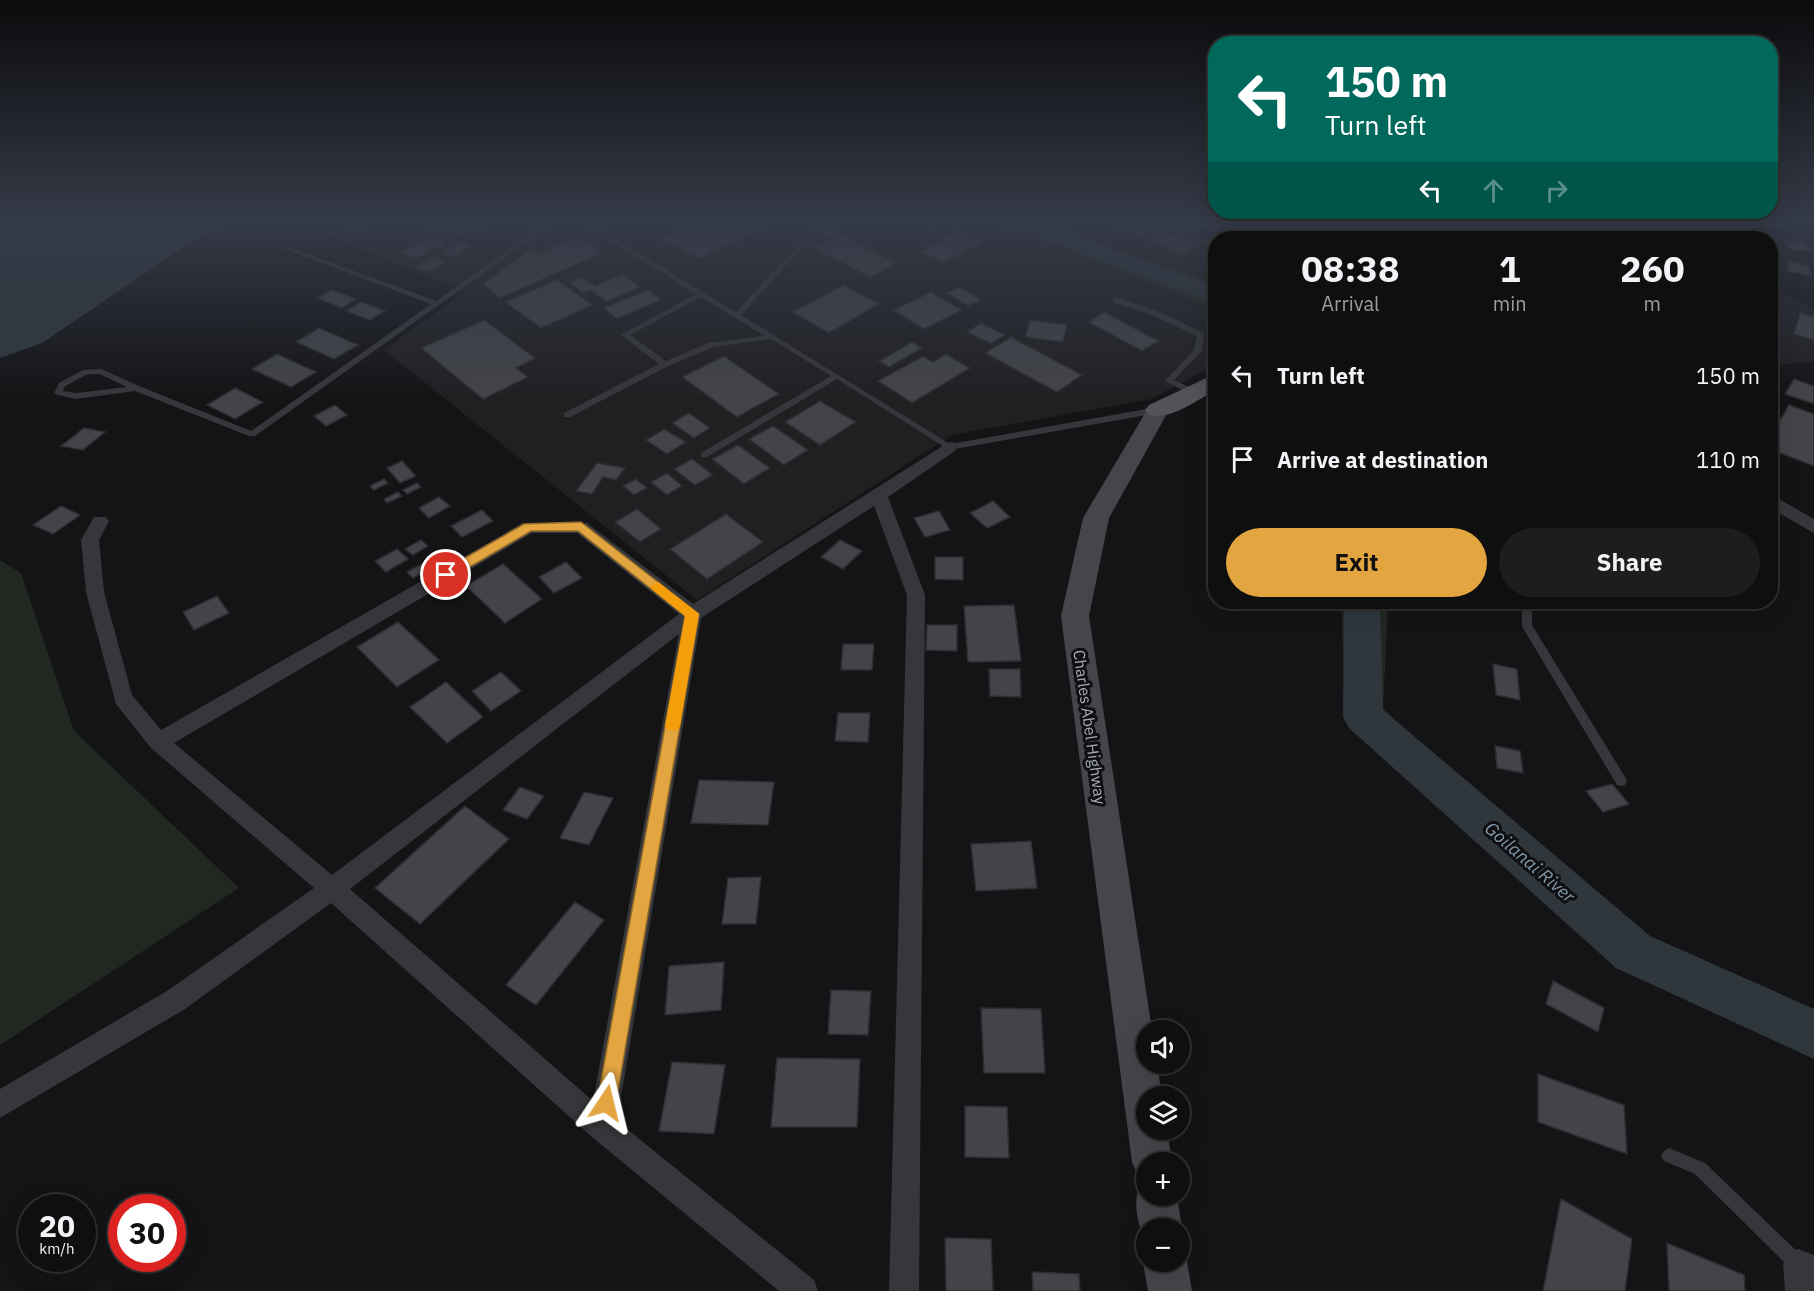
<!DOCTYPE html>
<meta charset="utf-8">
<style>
body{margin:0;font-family:"IBM Plex Sans",sans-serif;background:#1d1d1e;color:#f1f3f6;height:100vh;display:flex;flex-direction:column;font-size:22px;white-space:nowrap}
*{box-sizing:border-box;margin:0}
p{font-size:20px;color:#9b9c9f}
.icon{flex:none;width:33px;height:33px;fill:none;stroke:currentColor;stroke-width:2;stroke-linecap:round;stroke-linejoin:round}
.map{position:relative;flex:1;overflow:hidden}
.sheet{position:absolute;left:1208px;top:231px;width:570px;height:378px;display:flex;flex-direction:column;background:#0f0f10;border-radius:24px;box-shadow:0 6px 24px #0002,0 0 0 2px #2f2f30}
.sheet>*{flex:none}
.guide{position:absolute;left:1208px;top:36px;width:570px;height:183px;border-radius:24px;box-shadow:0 6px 24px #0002,0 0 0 2px #2f2f30;background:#00695c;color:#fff;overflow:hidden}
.tools{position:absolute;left:1136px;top:1020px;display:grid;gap:12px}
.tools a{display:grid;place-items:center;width:54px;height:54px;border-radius:50%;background:#0f0f10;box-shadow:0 6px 24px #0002,0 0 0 2px #2f2f30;font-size:30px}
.speed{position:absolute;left:18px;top:1194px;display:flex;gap:12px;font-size:30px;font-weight:700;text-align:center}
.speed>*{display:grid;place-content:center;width:78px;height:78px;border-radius:50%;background:#0f0f10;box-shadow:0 6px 24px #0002,0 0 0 2px #2f2f30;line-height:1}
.speed small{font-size:15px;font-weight:400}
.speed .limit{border:9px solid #d22;background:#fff;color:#111}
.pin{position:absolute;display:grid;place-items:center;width:51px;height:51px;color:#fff;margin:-26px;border:3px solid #fff;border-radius:50%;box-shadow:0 2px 6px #0007}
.me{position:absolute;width:66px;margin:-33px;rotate:10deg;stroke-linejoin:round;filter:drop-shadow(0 0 4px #0008)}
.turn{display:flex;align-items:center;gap:21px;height:126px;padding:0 18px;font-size:27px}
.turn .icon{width:78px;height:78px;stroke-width:2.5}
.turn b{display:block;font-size:42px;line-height:51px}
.lanes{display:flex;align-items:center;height:57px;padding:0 18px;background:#0003;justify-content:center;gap:30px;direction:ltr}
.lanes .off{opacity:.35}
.eta{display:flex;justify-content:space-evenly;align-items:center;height:102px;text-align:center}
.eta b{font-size:36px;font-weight:700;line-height:42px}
.cta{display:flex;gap:12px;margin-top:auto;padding:12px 18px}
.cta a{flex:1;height:69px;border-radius:36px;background:#e2a540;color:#111;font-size:24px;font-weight:700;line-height:69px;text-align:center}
.cta a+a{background:#1d1d1e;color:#f1f3f6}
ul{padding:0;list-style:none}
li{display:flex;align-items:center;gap:18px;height:84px;padding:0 18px}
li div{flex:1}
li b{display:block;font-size:22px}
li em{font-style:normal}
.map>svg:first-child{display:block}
.built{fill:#202023}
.green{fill:#212821}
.water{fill:#2f373d}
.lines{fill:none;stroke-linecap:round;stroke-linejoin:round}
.river{fill:#2f373d;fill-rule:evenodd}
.building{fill:#434449;stroke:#2e2e32;stroke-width:1.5}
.lane{fill:#36373a;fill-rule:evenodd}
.street{fill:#36373a;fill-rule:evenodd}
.secondary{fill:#44464a;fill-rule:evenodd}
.primary{fill:#525459;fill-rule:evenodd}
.route{fill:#e2a540;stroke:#936b2a;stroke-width:1.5}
.slow{fill:#f59e0b}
.labels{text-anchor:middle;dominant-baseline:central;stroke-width:6;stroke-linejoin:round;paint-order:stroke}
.street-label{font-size:16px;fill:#a7acb5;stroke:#0f0f11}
.water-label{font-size:18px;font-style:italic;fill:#819aad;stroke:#0f0f11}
</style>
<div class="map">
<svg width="1814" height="1291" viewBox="0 0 1814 1291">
<rect width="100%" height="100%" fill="#141416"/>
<g class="built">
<path d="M285 218H1696L1760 230 1762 238H1215V365L1151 399 952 435 697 600 384 350 465 292Z"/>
<path d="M1770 265 1777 289 1814 309V362L1770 365Z"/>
</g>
<g class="green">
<path d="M992 218H1036L1147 261 1215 283V310L996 222Z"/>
<path d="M0 560 21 573 74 731 239 888 0 1045Z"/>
<path d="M1342 602H1388L1383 709 1639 938 1814 1018V1056L1640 971 1350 726 1342 636Z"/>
</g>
<path class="water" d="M0 218H247L194 240 42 343 0 358Z"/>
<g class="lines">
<g class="river">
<path d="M993 218H1028L1215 286V303L997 223Z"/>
<path d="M1344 602H1380L1383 710 1650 936 1814 1009V1059L1616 968 1349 728 1343 717Z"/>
</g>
</g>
<g class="building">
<path d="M350 218H370L375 220 357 229 341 223Z"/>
<path d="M473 218H482L490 222 462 235 449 229Z"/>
<path d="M520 218H541L530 225 515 221Z"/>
<path d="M702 218H779L700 259 660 239Z"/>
<path d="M1112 218H1138L1157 226 1140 237 1106 222Z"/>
<path d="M1166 218H1242L1215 232 1204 226 1193 231Z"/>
<path d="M1762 219 1781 220 1789 229 1769 228Z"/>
<path d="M1386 222 1406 230 1392 238H1385L1370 232Z"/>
<path d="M1267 227 1292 238 1296 236 1300 238H1257L1252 236Z"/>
<path d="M1660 229 1679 238H1653L1645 235Z"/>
<path d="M830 230 897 263 870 277 813 248 832 238 823 233Z"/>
<path d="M1161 230 1197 244 1183 255 1147 240Z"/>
<path d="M1725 230 1746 233 1749 238H1728Z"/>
<path d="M958 231 982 242 944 263 920 252Z"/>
<path d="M432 236 447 243 415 259 400 252Z"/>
<path d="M577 236 604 252 500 298 483 284 531 249 539 253Z"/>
<path d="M1784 241 1804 242 1813 251 1792 250Z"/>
<path d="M460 242 471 246 454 257 443 253Z"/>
<path d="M1215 246V260L1202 253Z"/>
<path d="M434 257 446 262 427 272 415 268Z"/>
<path d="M1788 261 1809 266 1811 276 1788 271Z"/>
<path d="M622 274 640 287 607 302 591 290 583 293 569 282 582 277 595 286Z"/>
<path d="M557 280 593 305 541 328 505 302Z"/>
<path d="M843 285 879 304 829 333 792 312Z"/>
<path d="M960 287 981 300 968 306 947 293Z"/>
<path d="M332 290 356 299 342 308 317 298Z"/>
<path d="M648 290 661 300 617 319 604 308Z"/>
<path d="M931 292 962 310 924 329 893 310Z"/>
<path d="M361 302 385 311 370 320 346 311Z"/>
<path d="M1104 312 1159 341 1142 351 1088 322Z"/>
<path d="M1800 313 1814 317V340L1794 334Z"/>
<path d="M484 320 535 358 516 368 528 377 483 399 421 348Z"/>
<path d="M1030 320 1067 325 1063 342 1025 337Z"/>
<path d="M981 323 1005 335 991 344 967 332Z"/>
<path d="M319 328 358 345 334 359 296 342Z"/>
<path d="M1011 337 1082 375 1057 392 985 353Z"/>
<path d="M912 342 922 348 889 367 879 361Z"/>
<path d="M277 354 316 372 291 387 252 369Z"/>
<path d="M946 354 970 368 912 403 878 381 923 356 933 362Z"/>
<path d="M724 356 779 394 737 417 682 377Z"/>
<path d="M1794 379 1814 386V404L1785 394Z"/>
<path d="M235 388 263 402 235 419 207 405Z"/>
<path d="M820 401 856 422 820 445 785 422Z"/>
<path d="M335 405 347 415 326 426 314 416Z"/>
<path d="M1789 405 1814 414V466L1770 449V438Z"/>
<path d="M689 413 710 428 694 438 672 423Z"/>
<path d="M773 426 808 450 784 465 749 439Z"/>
<path d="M84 428 105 432 83 450 61 446Z"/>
<path d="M664 429 686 442 667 454 646 440Z"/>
<path d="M738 445 770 468 744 484 712 459Z"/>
<path d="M692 459 713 475 695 485 674 469Z"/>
<path d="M402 461 416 476 400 483 387 468Z"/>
<path d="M597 463 625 468 616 480 603 477 592 494 576 491Z"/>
<path d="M667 473 682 486 667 495 651 482Z"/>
<path d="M384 479 388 483 374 490 370 486Z"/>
<path d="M636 479 647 488 634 495 623 486Z"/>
<path d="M417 483 421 487 407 494 403 490Z"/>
<path d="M398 492 402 496 387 503 384 499Z"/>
<path d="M439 497 450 506 429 518 419 508Z"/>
<path d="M993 501 1010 517 987 528 970 513Z"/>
<path d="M61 506 80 515 53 534 33 525Z"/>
<path d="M637 509 661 529 640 542 615 522Z"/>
<path d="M482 510 493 521 462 537 451 526Z"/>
<path d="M939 511 950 530 925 537 914 518Z"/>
<path d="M726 514 763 542 707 579 670 549Z"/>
<path d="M421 540 428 546 413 555 405 549Z"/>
<path d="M840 540 862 551 843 569 821 557Z"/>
<path d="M397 549 408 559 386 572 375 561Z"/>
<path d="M442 553 448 559 413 578 407 572Z"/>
<path d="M935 557H963V580L935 579Z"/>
<path d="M566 562 582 578 554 593 539 577Z"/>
<path d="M503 564 542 599 505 623 466 586Z"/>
<path d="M217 596 229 613 194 630 183 612Z"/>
<path d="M1014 605 1021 661 968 662 964 606Z"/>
<path d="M398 622 439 660 397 687 357 647Z"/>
<path d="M927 625H957V651L926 650Z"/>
<path d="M843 644H874L872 670H841Z"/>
<path d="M1493 664 1517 669 1520 700 1496 695Z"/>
<path d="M989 669H1020L1021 697 990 696Z"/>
<path d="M501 672 521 691 491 711 472 691Z"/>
<path d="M446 682 483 717 447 743 410 707Z"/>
<path d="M838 713H870L868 742 835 741Z"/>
<path d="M1495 746 1520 751 1523 773 1497 768Z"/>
<path d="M699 780 774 782 768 825 691 823Z"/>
<path d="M1612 784 1629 804 1603 812 1586 791Z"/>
<path d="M520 787 544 796 527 819 503 810Z"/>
<path d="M584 792 613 798 589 845 560 838Z"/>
<path d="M465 806 509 839 420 924 375 888Z"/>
<path d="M1031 841 1037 888 976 891 971 844Z"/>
<path d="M761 877 756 924H722L728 878Z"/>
<path d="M575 902 604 920 536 1005 506 985Z"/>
<path d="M724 962 721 1010 665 1015 669 966Z"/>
<path d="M1553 981 1604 1008 1598 1032 1546 1004Z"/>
<path d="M831 990 871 991 868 1035 828 1034Z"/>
<path d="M981 1008 1041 1009 1045 1073H984Z"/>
<path d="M777 1058 860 1059 857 1127H771Z"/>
<path d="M672 1062 725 1065 714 1134 659 1131Z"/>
<path d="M1538 1074 1624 1105 1627 1154 1538 1122Z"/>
<path d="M965 1106 1007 1107 1009 1158 965 1157Z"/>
<path d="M1561 1199 1632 1239 1625 1291H1543Z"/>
<path d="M945 1238 991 1239 993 1291H946Z"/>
<path d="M1667 1243 1744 1275 1745 1291H1669Z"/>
<path d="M1032 1272 1079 1274 1080 1291H1033Z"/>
</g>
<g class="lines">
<g class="lane">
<path d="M451 218H460L412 241 407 240Z"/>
<path d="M553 218H561L255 436H249L135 391 76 399 58 395 54 393 59 383 83 370 101 369 139 386 251 431 431 304 285 249V247H289L436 301ZM88 374H100L127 387 76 393 63 391 65 386Z"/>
<path d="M573 218H581L736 312 822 218H829L741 315 950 444 1158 407 1162 410 1158 413 949 450 837 379 707 457H701V453L831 376 771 339 713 347 668 366 570 417H564V413L659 364 621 335 696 294ZM701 297 765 336 708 343 666 361 630 335Z"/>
<path d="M918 218H926L937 226 932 227Z"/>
<path d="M1251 218H1259L1223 238H1216Z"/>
<path d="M1155 220H1159L1209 241 1215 239V244L1207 245 1155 222Z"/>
<path d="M1472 221 1545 236 1548 238H1537L1470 224 1469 223Z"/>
<path d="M1113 298H1119L1153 309 1204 333 1202 351 1174 380 1196 390V394H1190L1165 381 1194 350 1197 336 1147 313 1113 302Z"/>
<path d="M1522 602H1532V625L1625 777 1627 781 1625 785 1621 786 1617 785 1523 628 1522 625Z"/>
<path d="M1669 1148 1705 1163 1804 1258 1806 1264 1804 1270 1798 1272 1792 1270 1695 1174 1664 1161 1661 1156 1664 1151Z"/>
</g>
<g class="street">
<path d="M1273 218H1289L1327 238H1312Z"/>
<path d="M949 442 955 443 957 447 955 451 888 497 925 595 919 1291H889L907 595 874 506 701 618 617 1121 814 1280 818 1291H779L592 1137 331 903 185 1009 0 1118V1089L167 991 314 888 151 748 116 704 86 592 81 540 94 517H106L109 521 99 540 104 592 132 695 161 730 523 523H587L693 604ZM532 533H577L679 614 332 875 174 743ZM679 634 593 1101 350 889Z"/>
<path d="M1770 494 1814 519V533L1770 508Z"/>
<path d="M1798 1249 1814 1255V1291H1785L1783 1264 1788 1254Z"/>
</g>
<g class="secondary">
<path d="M1158 403 1166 405 1169 410 1109 518 1089 616 1152 1030H1146V1064H1157L1162 1096H1146V1130H1167L1172 1162H1146V1196H1177L1182 1228 1179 1236V1228H1146V1243C1137 1222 1132 1203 1141 1181L1145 1180 1138 1176 1132 1162 1061 616 1083 518 1147 410 1150 405Z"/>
<path d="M1179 1246 1187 1262 1192 1291H1148L1143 1262 1146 1256V1262H1179Z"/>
</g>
<g class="primary">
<path d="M1463 218H1484L1469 238H1449Z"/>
<path d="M1215 374V391C1196 400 1170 421 1149 415L1145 410 1149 405Z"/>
</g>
</g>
<linearGradient id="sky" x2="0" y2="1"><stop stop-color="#0b0b0c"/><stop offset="0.55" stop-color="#343a47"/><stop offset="1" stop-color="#343a47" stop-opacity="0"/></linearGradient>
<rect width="1814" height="399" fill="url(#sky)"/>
<path class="route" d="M581 522 699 614 616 1103 613 1110 606 1113 599 1110 597 1103 685 616 578 531H531L451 578H442L440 575 442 571 524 524Z"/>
<path class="slow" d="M658 582 699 614 680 726 678 730H668L665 726 685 616 653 590 651 587 653 584Z"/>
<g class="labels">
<g class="street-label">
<text transform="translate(1090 727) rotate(82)">Charles Abel Highway</text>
</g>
<g class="water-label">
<text transform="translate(1530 862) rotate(41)">Goilanai River</text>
</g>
</g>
</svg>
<div class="tools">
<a><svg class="icon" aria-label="sound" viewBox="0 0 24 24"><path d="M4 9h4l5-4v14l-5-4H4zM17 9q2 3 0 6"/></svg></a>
<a><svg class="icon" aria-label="layers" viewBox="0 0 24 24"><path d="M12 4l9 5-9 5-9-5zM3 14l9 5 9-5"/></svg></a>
<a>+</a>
<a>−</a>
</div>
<div class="speed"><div>20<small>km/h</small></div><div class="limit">30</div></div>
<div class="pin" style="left:446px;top:575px;background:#d93025"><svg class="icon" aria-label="arrive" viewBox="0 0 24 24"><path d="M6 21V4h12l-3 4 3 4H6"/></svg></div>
<svg class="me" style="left:606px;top:1103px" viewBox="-20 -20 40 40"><path d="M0-17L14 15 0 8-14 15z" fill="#e2a540" stroke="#fff" stroke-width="4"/></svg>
<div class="guide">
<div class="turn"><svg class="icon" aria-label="left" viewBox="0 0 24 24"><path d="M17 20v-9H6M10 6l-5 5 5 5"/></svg><div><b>150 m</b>Turn left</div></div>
<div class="lanes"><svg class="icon" aria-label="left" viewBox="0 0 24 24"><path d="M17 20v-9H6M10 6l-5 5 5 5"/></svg><svg class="icon off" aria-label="ahead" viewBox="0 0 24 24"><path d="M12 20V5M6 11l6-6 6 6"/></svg><svg class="icon off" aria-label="right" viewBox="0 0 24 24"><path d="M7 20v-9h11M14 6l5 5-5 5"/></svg></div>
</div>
<section class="sheet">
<div class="eta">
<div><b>08:38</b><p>Arrival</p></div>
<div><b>1</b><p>min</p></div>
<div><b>260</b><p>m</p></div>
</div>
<ul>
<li><svg class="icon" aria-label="left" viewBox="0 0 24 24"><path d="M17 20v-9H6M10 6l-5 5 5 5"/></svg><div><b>Turn left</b></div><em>150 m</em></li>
<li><svg class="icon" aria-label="arrive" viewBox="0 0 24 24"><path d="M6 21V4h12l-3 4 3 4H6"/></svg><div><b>Arrive at destination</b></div><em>110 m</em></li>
</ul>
<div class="cta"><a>Exit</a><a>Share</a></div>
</section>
</div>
